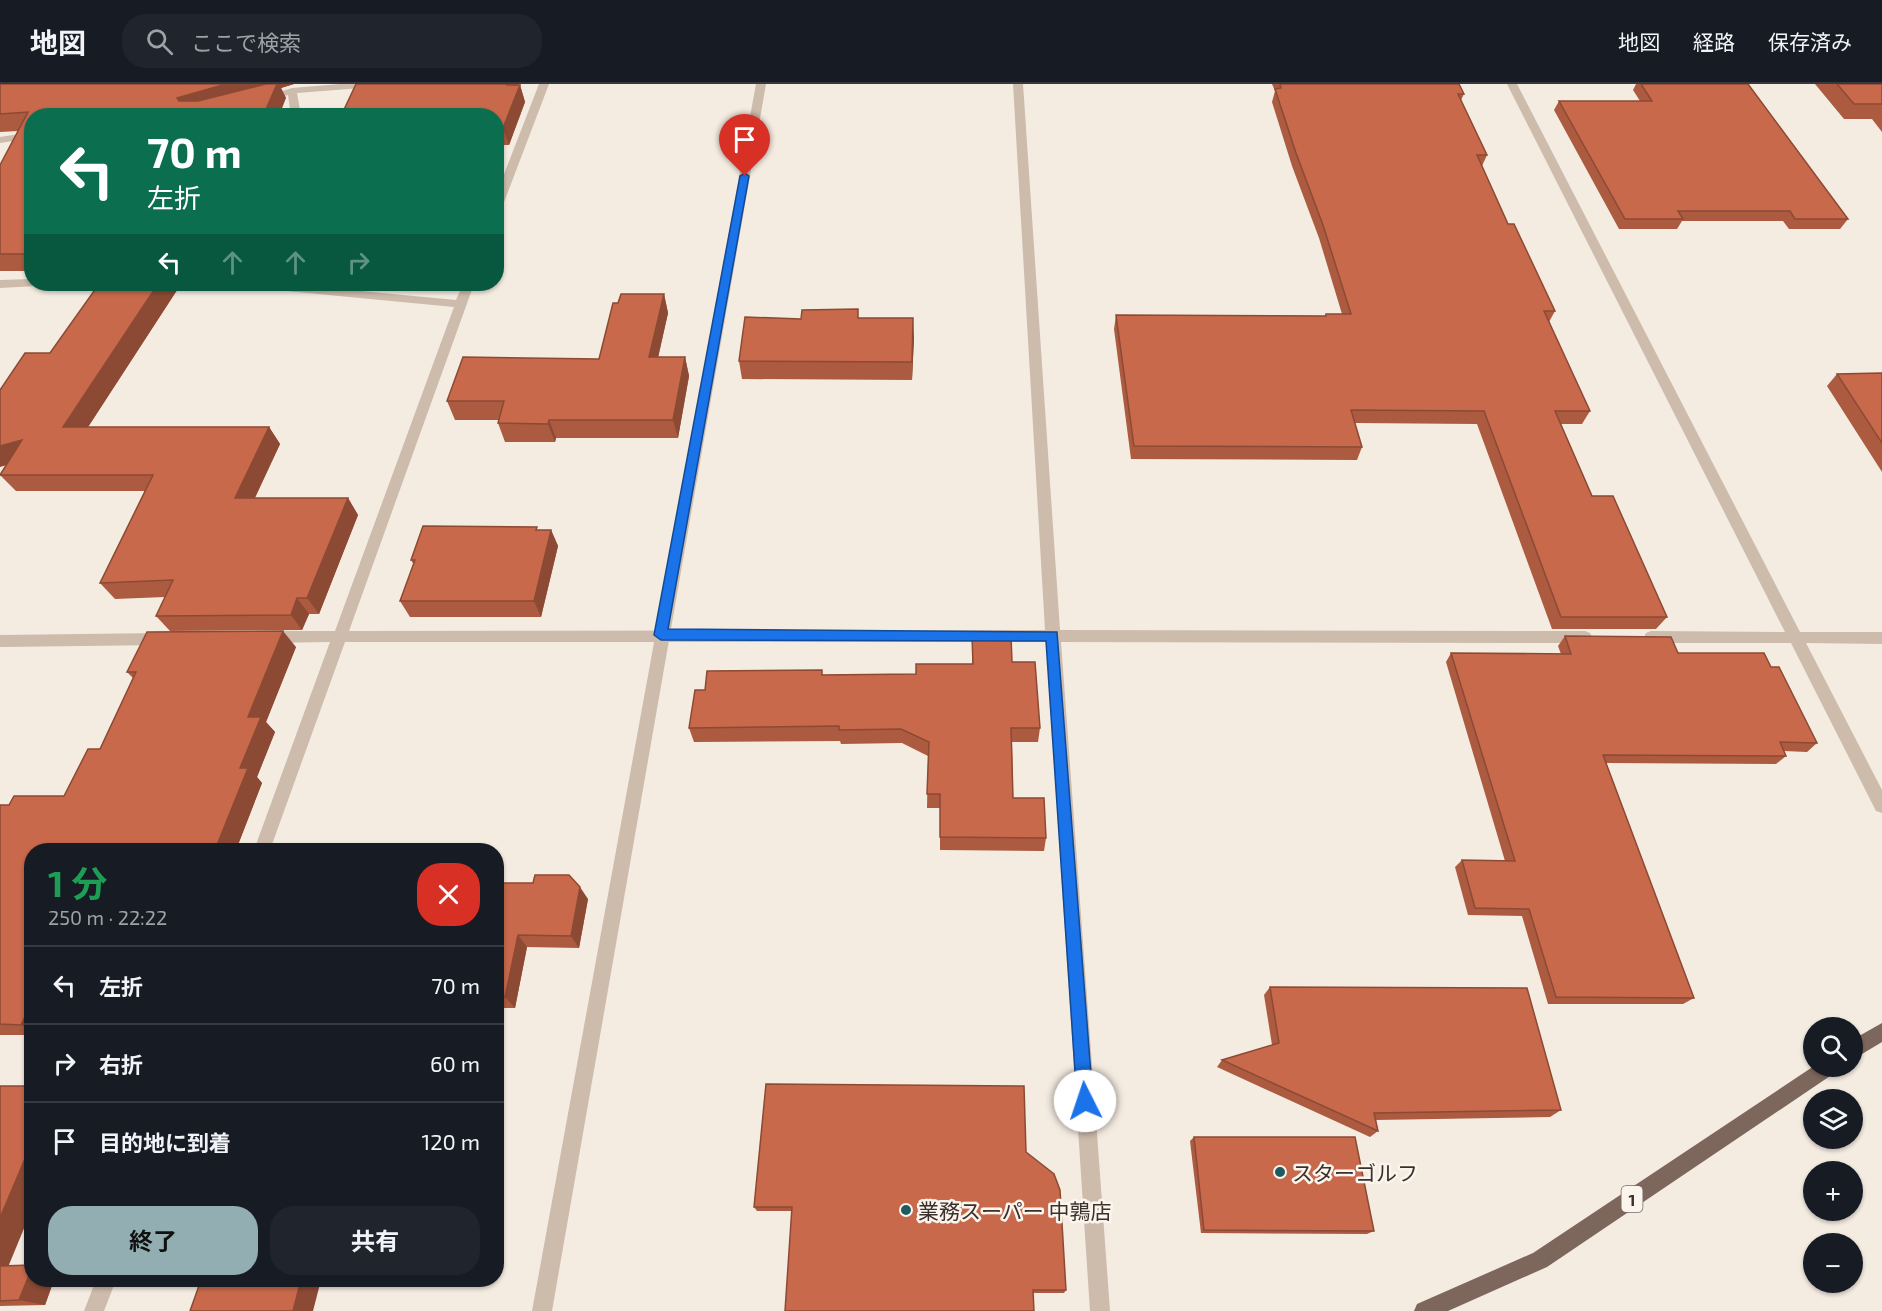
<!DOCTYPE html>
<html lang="ja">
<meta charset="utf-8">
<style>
body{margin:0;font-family:"Exo 2","Noto Sans JP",sans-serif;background:#20242c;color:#f1f3f6;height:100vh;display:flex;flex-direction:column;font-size:22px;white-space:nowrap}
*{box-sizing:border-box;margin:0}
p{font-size:20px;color:#9ea1a6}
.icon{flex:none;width:33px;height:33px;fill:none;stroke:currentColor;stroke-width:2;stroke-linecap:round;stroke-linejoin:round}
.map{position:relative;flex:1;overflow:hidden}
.sheet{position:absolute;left:24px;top:759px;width:480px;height:444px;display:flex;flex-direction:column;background:#171b24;border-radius:24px;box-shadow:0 2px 4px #0004}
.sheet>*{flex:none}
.hud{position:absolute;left:24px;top:24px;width:480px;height:183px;border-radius:24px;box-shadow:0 2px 4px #0004;background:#0b6e4f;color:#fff;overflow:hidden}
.controls{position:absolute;left:1803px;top:933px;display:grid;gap:12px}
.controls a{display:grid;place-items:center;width:60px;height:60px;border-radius:50%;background:#171b24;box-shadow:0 2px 4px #0004;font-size:30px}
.pin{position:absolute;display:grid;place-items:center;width:51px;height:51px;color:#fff;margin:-62px -26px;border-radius:50% 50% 50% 0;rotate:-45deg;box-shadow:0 0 6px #0007}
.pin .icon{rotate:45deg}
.me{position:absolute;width:66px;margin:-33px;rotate:356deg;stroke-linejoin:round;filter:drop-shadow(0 0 4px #0008)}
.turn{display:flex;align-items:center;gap:21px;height:126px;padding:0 24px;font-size:27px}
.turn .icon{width:78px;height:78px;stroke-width:2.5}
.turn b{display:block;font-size:42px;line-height:51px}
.lanes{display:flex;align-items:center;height:57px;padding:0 24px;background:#0003;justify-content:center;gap:30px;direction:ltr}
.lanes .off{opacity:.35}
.round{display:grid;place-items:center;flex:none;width:63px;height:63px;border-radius:24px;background:#20242c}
.summary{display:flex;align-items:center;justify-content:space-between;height:102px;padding:0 24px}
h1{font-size:36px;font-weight:700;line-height:45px;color:#1e9e55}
.button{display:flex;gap:12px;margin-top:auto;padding:12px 24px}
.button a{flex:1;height:69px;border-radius:24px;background:#92aeb2;color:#111;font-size:24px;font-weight:700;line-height:69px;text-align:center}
.button a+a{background:#20242c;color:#f1f3f6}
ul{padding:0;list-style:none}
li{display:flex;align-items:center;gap:18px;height:78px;padding:0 24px;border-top:2px solid #363941}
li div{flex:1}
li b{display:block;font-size:22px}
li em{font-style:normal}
header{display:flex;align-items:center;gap:36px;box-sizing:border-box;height:84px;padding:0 30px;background:#171b24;border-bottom:2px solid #363941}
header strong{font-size:28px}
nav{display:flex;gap:33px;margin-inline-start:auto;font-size:21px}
.search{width:420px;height:54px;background:#20242c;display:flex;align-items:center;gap:15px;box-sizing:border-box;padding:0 21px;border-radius:24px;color:#9ea1a6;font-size:22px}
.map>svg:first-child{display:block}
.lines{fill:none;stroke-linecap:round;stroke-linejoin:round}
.service{fill:#cdbbac;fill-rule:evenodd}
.minor{fill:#cdbbac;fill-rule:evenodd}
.primary{fill:#7d675c;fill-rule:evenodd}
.wall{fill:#ac5a40}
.shaded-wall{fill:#8c4a34}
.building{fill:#c8694b;stroke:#8c4a34;stroke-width:1.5}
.route{fill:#1a73e8;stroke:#114b97;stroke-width:1.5}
.poi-dot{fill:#1f5a5e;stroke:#fbf5ee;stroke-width:2}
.labels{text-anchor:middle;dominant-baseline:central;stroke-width:5;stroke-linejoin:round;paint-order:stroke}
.shield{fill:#fbf5ee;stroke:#756b66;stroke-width:1.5}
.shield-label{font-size:16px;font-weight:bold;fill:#3b302b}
.near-poi-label{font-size:21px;fill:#3b302b;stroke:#fbf5ee;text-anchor:start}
</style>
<header>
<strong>地図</strong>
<div class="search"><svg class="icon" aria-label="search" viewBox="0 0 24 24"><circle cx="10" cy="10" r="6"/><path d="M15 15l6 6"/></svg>ここで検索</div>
<nav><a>地図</a><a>経路</a><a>保存済み</a></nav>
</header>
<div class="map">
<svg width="1882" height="1227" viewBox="0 0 1882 1227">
<rect width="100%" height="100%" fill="#f4ebe1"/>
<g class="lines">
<path class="service" d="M756 0H766L552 1227H532Z"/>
<g class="minor">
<path d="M340 0H379L374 3 297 9 301 32H291L288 11 264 17 259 14 292 4Z"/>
<path d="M539 0H549L501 126 496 129V111Z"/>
<path d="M1013 0H1023L1060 546 1585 547 1590 549 1592 553 1590 557 1585 559 1061 558 1110 1227H1090L1046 558H345L270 766H254L330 558 268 559 263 557 261 553 263 549 268 547H335L454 223 255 204 250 200H287L456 216 463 200H474L349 547 1045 546Z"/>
<path d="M1507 0H1517L1800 548H1882V560L1806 559 1882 706V729L1876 727 1791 559H1651L1646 557 1644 553 1646 549 1651 547 1785 548Z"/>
<path d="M32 48V54L0 59V53Z"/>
<path d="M32 195V200H37L36 202 0 204V196Z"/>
<path d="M163 549 168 551 170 555 168 559 163 561 0 563V551Z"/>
<path d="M96 1196H116L104 1227H84Z"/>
</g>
<g class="primary">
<path d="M1882 939V958L1852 976V956Z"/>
<path d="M1814 982H1839L1836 988 1547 1183 1448 1227H1414L1417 1220 1533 1169Z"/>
</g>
</g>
<g class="wall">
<path d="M0 0H294L281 4 286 14 32 32V187H0V81L18 47 0 48Z"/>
<path d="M356 0H518L520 1 525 18 509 61H504L496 80V32Z"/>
<path d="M1272 0H1459L1464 10 1461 16 1487 71 1482 82 1508 140 1555 227 1549 238 1590 327 1582 340H1561L1592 412 1667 533 1656 545H1552L1477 340 1355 339 1362 363 1357 376 1131 375 1114 245 1116 231 1325 232 1326 230H1342L1319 154 1292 82 1272 18 1275 7Z"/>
<path d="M1636 0H1748L1848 135 1840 145H1789L1783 137H1682L1677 145H1619L1554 26 1559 17H1640L1633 6Z"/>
<path d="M1815 0H1882V48L1872 35H1844Z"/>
<path d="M99 200H181L88 343H269L280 360 255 414H348L358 431 319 530H309L302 546 170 547 156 532 165 513 115 515 100 499 145 407H16L0 391 6 381 50 269Z"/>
<path d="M664 210 668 229 658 273H685L689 292 678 354H556L555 358H505L498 339 499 336H455L447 317 599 275 618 219Z"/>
<path d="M859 234 914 253 912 296 742 295 739 277 801 235Z"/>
<path d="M1882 289V388L1827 302 1837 290Z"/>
<path d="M539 446H551L558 462 541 533H410L400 517 414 481 411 476Z"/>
<path d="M972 552 1012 578 1040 644 1038 658H1012L1013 714 1046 754 1044 767 940 766V724H927L928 672 902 659 841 660 840 657 694 658 689 644 705 606 823 591 916 590 972 580Z"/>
<path d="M1565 552 1771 583 1817 659 1807 668 1784 667 1786 672 1776 680 1606 679 1694 914 1683 920H1548L1522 832 1468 831 1455 783 1462 776 1505 777 1446 578 1451 569 1561 570 1558 562Z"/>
<path d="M296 563 266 638 275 648 257 693 262 699 236 766H32V951H0V721H9L64 712 100 665 133 594 127 588Z"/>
<path d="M496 799 588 815 579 864 527 863 515 924H496Z"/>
<path d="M1270 903 1561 1026 1550 1033 1376 1036 1378 1047 1370 1053 1217 983 1222 976 1272 961 1264 911Z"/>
<path d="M0 1002 9 1181 32 1196H54L45 1221 0 1222Z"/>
<path d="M1194 1053 1374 1147 1367 1150 1201 1149 1190 1057Z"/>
<path d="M1026 1068 1066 1206 1064 1209H1033L792 1127H757L754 1123Z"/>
</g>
<g class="shaded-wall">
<path d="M226 0H294L281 4 286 14 279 32 186 31 177 14Z"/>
<path d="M520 1 525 18 509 61 503 44Z"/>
<path d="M498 44 504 61 496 80V49Z"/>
<path d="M158 200H181L77 360 63 343Z"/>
<path d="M664 210 668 229 654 292 649 273Z"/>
<path d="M913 234 914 253 912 296V278Z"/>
<path d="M685 273 689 292 678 354 673 336Z"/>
<path d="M549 336 556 354 555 358 548 340Z"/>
<path d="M269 343 280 360 247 430 235 414Z"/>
<path d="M22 356 37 372 0 383V362Z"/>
<path d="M348 414 358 431 319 530 307 514Z"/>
<path d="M551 446 558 462 541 533 534 517Z"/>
<path d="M297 514 309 530 302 546 291 531Z"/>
<path d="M283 547 296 563 266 638 275 648 257 693 262 699 236 766H215L240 684 248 633Z"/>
<path d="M580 803 588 815 579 864 571 852Z"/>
<path d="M518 851 527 863 515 924 505 913Z"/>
<path d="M32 918V946L21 941Z"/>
<path d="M32 1058V1125L6 1188 0 1186V1134Z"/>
<path d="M32 1184V1196H54L45 1221 19 1216Z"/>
<path d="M301 1196H321L313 1227H293Z"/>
</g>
<g class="building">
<path d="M0 0H226L177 14 179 17H198L266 0H277L263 32H32V170H0V81L28 28 0 30Z"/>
<path d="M356 0H507V1H520L503 44H498L496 49V32H341Z"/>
<path d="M1280 0H1459L1464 10H1458L1487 71H1477L1508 140H1514L1555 227H1544L1590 327H1555L1592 412H1613L1667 533H1561L1484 327 1351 326 1362 363 1134 362 1116 231 1326 232V230H1351L1323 141 1296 69 1275 5 1281 4Z"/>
<path d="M1641 0H1748L1848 135H1795L1790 127H1678L1683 135H1625L1559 17H1652Z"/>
<path d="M1837 0H1882V20H1854Z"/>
<path d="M99 200H158L63 343H269L235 414H348L307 514H297L291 531 156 532 173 496 100 499 153 391H0L22 356 0 362V306L25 269H50Z"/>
<path d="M621 210H664L649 273H685L673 336H549L548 340 498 339 504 317H447L463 273 599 275 613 219H618Z"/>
<path d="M858 225V234H913L912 278 739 277 745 233 801 235 802 226Z"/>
<path d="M1882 289V359L1837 290Z"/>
<path d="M423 442 537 443 536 446H551L534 517H400L415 476H411Z"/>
<path d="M283 547 248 633H261L240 684H248L215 766H32V918L21 941 0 940V721H9L14 712H64L88 665H100L136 588H127L147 548Z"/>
<path d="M972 552H1011L1012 578H1035L1040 644H1011L1013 714H1044L1046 754 940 753V710H927L929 658 901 645 839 646V642L689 644 695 606H705L707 587 822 586V591L916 590V580H973Z"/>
<path d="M1565 552 1671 553 1678 569H1764L1771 583H1779L1817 659 1780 658 1786 672 1603 671 1694 914 1556 913 1529 825 1475 824 1462 776 1515 777 1451 569 1571 570Z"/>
<path d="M535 791H569L580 803 571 852 518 851 505 913H496V799H533Z"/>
<path d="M1270 903 1527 904 1561 1026 1374 1029 1378 1047 1222 976 1279 959Z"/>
<path d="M766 1000 1024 1002 1026 1068 1054 1090 1060 1106 1066 1206H1033L1034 1227H785L792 1123H754Z"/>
<path d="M0 1002H32V1058L0 1134Z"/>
<path d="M1194 1053H1355L1374 1147 1204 1146Z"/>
<path d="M32 1181V1184L19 1216 0 1217V1182Z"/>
<path d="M201 1196H301L293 1227H190Z"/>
</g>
<path class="route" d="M745 89 749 92 668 545 1057 548 1093 1017 1091 1023 1085 1026 1079 1023 1077 1017 1046 557 661 556 654 551 740 92Z"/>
<g class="poi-dot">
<circle cx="1280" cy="1088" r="6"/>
<circle cx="906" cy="1126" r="6"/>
</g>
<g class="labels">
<rect class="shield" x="1621.5" y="1102" width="21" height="26" rx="4.5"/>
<g class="shield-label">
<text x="1632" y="1115">1</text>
</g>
<g class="near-poi-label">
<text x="1292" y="1088">スターゴルフ</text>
<text x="918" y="1126">業務スーパー 中鶉店</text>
</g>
</g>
</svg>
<div class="controls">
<a><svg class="icon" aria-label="search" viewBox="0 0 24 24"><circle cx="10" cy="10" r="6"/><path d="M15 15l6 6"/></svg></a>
<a><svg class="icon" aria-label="layers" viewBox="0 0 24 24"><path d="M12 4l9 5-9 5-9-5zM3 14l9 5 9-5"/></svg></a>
<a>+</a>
<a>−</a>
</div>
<div class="pin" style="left:745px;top:92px;background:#d93025"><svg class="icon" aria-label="arrive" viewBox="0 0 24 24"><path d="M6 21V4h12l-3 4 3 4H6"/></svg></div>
<svg class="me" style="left:1085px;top:1017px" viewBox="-20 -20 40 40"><circle r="19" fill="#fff"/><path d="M0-13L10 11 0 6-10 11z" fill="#1a73e8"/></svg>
<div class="hud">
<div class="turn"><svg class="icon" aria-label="left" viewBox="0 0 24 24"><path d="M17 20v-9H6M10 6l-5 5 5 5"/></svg><div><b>70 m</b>左折</div></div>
<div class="lanes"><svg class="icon" aria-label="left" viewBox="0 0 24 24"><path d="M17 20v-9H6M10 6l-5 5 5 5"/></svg><svg class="icon off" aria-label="ahead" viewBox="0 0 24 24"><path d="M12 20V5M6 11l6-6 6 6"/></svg><svg class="icon off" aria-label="ahead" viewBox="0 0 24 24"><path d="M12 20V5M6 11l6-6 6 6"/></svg><svg class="icon off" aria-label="right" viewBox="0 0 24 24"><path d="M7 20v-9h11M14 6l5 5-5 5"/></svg></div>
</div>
<section class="sheet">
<div class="summary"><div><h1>1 分</h1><p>250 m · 22:22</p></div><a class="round" style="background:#d93025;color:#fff"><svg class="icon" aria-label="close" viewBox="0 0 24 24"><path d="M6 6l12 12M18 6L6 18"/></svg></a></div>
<ul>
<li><svg class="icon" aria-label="left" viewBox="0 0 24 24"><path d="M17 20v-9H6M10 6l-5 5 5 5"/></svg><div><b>左折</b></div><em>70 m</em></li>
<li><svg class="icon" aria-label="right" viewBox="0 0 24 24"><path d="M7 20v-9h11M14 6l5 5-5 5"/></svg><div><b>右折</b></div><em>60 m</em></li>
<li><svg class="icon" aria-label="arrive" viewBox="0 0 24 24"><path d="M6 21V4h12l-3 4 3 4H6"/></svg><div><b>目的地に到着</b></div><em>120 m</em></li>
</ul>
<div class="button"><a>終了</a><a>共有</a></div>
</section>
</div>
